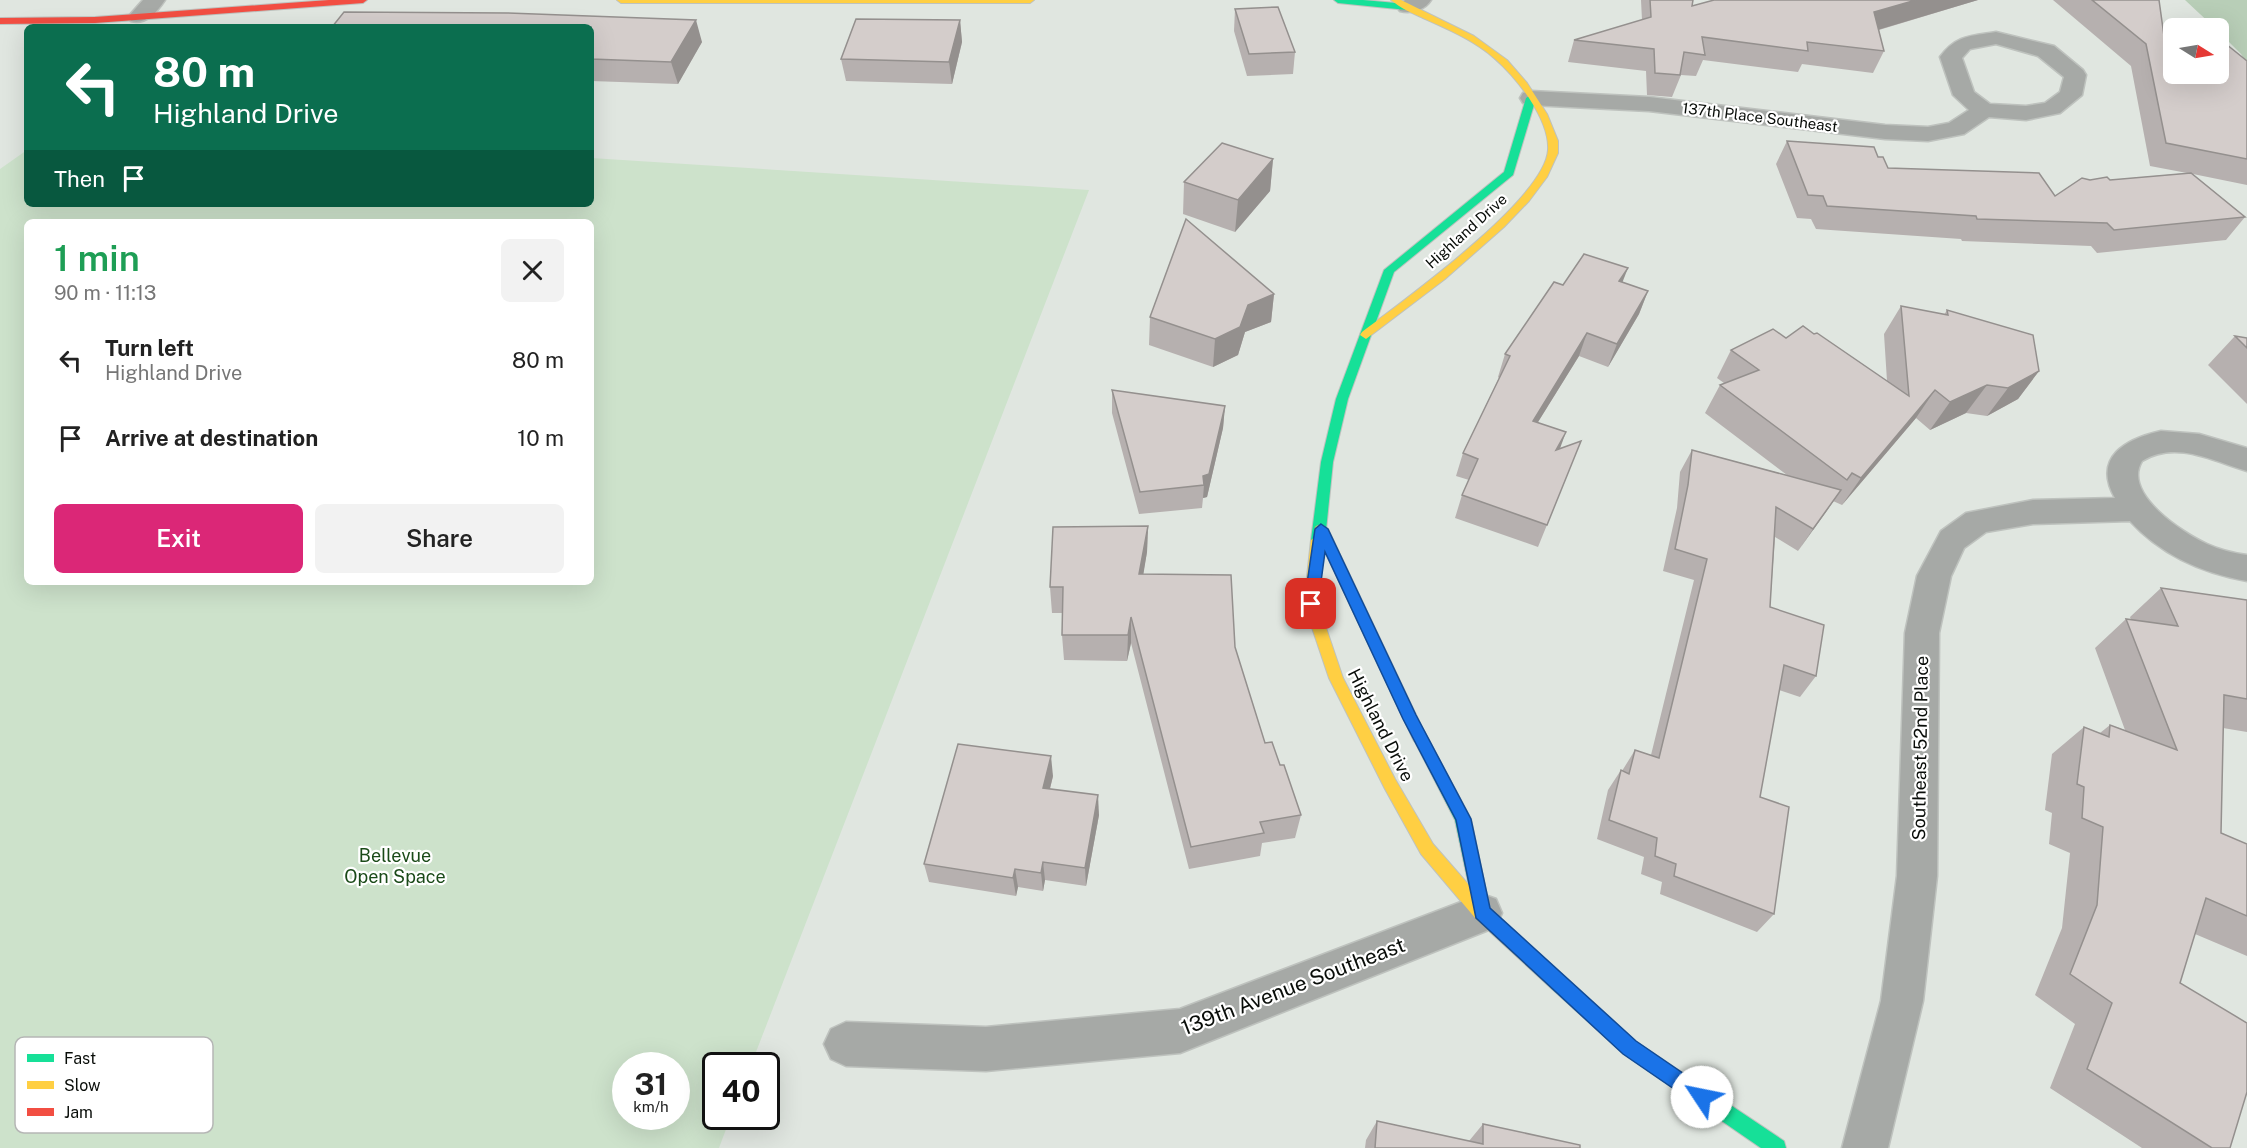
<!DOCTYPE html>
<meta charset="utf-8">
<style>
body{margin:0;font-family:"Public Sans",sans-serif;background:#f2f2f2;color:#222;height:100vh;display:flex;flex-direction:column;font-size:22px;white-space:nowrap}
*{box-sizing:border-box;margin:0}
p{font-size:20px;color:#767676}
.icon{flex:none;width:33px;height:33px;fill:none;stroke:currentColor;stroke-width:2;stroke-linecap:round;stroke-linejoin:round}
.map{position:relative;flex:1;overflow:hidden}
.sheet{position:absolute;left:24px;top:219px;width:570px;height:366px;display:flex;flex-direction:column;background:#fff;border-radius:9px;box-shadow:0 6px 24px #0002}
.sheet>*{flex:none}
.hud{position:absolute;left:24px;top:24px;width:570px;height:183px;border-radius:9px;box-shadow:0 6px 24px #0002;background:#0b6e4f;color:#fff;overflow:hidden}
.needle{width:39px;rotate:101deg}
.controls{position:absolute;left:2163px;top:18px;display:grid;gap:12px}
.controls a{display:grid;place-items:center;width:66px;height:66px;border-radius:9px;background:#fff;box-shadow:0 6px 24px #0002;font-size:30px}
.speed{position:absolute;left:612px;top:1052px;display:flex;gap:12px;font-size:30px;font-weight:700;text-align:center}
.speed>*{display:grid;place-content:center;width:78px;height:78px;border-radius:50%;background:#fff;box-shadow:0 6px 24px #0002;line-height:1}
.speed small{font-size:15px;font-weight:400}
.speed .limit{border:3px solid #111;border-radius:9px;background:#fff;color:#111}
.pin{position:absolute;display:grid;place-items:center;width:51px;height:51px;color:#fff;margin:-26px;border-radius:12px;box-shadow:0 3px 9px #0006}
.me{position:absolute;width:66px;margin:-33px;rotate:304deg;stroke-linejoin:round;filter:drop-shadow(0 0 4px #0008)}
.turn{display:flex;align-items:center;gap:21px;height:126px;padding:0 30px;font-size:27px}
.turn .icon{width:78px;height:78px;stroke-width:2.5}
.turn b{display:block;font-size:42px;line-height:51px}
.then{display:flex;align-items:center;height:57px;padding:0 30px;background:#0003;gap:12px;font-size:22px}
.round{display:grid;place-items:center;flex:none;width:63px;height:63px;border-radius:9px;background:#f2f2f2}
.headline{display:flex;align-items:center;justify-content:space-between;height:102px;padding:0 30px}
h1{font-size:36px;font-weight:600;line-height:45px;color:#1e9e55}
.button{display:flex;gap:12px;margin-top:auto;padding:12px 30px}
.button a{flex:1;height:69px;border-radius:9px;background:#db2777;color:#fff;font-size:24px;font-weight:600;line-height:69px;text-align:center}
.button a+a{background:#f2f2f2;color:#222}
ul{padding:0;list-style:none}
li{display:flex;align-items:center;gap:18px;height:78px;padding:0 30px}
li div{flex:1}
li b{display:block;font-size:22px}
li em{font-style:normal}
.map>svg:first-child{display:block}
.green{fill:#cde2cb;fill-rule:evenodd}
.forest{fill:#b8ceb7}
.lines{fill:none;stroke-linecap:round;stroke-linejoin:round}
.street-casing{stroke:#bec2be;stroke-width:3}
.fast-casing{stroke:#bec2be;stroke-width:2}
.slow-casing{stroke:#bec2be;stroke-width:2}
.jam-casing{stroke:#bec2be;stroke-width:2}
.street{fill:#a6a9a6;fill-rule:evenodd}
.fast{fill:#16e098;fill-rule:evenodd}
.slow{fill:#ffcf43;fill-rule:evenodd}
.jam{fill:#f24e42;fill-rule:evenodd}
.wall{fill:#b6b0af}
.shaded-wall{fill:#94908e}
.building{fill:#d4cdcb;stroke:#94908e;stroke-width:1.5}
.route{fill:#1a73e8;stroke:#114b97;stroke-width:1.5}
.labels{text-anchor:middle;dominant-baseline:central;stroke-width:4.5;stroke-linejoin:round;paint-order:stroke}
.far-street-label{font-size:15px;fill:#090d09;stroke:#fff}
.street-label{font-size:18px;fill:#090d09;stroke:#fff}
.park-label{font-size:18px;fill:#1a4a18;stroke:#fff}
.near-street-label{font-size:21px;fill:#090d09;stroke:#fff}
.key{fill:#fff;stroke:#b5b6b5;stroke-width:1.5}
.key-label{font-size:16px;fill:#090d09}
</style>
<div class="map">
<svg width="2247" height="1148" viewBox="0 0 2247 1148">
<rect width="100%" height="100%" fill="#e0e6e0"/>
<path class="green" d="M27 150V204H591V158L1089 190 751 1065H716V1116H731L719 1148H0V169ZM27 222H591V582H27ZM626 1065H676V1116H626Z"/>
<path class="forest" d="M2185 0H2247V63L2241 54 2219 32 2218 28H2215Z"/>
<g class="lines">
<g class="street-casing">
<g id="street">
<path d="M143 0H165C157 12 146 25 131 21L128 17Z"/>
<path d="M1405 0H1431C1425 10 1411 14 1400 11L1397 7Z"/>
<path d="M1996 32 2054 46 2083 70 2086 75 2082 95 2060 113 2026 120 1989 117 1964 134 1928 141 1885 139 1649 111 1531 105 1523 103 1520 98 1523 93 1531 91 1649 97 1885 125 1928 127 1949 123 1969 110 1953 95 1940 57C1956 35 1971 36 1996 32ZM1996 44 2038 56 2064 77 2060 92 2045 103 2026 106 1990 104 1974 92 1962 58 1970 49Z"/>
<path d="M2161 431 2199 434 2247 448V471C2213 461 2176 440 2142 461 2122 494 2183 533 2207 544 2220 550 2233 553 2247 555V581C2202 573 2161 555 2130 521L2033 524 1986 532 1964 548 1951 576 1939 633 1937 876 1923 1001 1888 1148H1842L1881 1001 1897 876 1905 633 1917 576 1941 531 1966 513 2033 500 2115 498C2092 457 2126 439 2161 431Z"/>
<path d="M1482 894 1496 899 1502 913 1496 927 1180 1053 986 1071 846 1066 831 1059 824 1044 831 1029 846 1022 986 1027 1180 1009Z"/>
</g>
</g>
<g class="fast-casing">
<g id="fast">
<path d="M1334 0H1363L1407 4 1411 7 1407 10 1338 3Z"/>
<path d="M1531 95 1536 98 1513 175 1394 272 1348 399 1333 462 1325 540 1318 545 1313 544 1311 540 1321 462 1336 399 1384 270 1504 172 1526 98Z"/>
<path d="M1419 730 1424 731 1471 819 1490 910 1488 916 1482 918 1476 916 1474 910 1455 820 1412 736 1414 731Z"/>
<path d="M1557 974 1563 976 1635 1041 1784 1141 1786 1148H1761L1623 1053 1551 988 1548 982 1551 976Z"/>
</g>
</g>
<g class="slow-casing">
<g id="slow">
<path d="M617 0H1034L1030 3H621Z"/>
<path d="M1391 0H1401L1474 36 1507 60 1527 83 1547 114 1558 141V153L1547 177 1529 201 1504 227 1445 279 1366 339 1360 335 1362 332C1403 301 1545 199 1548 150 1550 119 1516 77 1494 58 1474 40 1447 29 1423 18 1412 13 1400 8 1391 0Z"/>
<path d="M1321 524 1328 529 1426 736 1424 741 1419 742 1414 741 1324 549 1318 604 1343 678 1395 779 1433 844 1488 907 1563 976 1566 982 1563 988 1557 990 1551 988 1476 919 1421 854 1385 789 1329 678 1304 604 1311 540 1317 535 1314 529 1316 526Z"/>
</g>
</g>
<g class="jam-casing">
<path id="jam" d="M329 0H367L363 3 95 23 0 24V18L95 17Z"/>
</g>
<use href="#street" class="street"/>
<use href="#fast" class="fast"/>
<use href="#slow" class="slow"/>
<use href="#jam" class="jam"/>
</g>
<g class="wall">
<path d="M1641 0H1693L1692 6 1714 0H1978L1879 30 1884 51 1873 73 1802 64 1798 72 1703 60 1696 76 1681 75 1672 97 1647 95 1646 71 1568 62 1574 40 1642 20Z"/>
<path d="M2053 0H2159L2165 43 2247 61V185L2193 174 2245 217 2226 240 2097 253 2091 246 1962 241 1961 239 1816 229 1811 219 1797 218 1776 164 1787 141 1878 157 1888 168 2055 196 2090 180H2110L2187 173 2150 166 2131 66Z"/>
<path d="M1235 9 1295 52 1293 74 1247 76 1234 31Z"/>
<path d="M960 20 962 42 952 84 846 81 841 59Z"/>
<path d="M591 27 702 42 678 84 591 81Z"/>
<path d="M1273 159 1270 191 1235 232 1183 214 1184 182Z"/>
<path d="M1622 282 1648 291 1639 314 1608 367 1579 356 1538 422 1560 449 1581 441 1538 547 1455 518 1462 495 1469 480 1456 476 1463 453 1499 378 1498 377 1505 354Z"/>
<path d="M1274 294 1271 322 1245 332 1238 355 1213 367 1149 345 1150 317Z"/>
<path d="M1901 306 1944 315 1947 310 2039 371 2018 399 1987 416 1966 413 1930 430 1916 418 1842 505 1833 501 1798 551 1775 537 1770 607 1816 676 1800 697 1779 690 1760 797 1774 914 1757 932 1660 894 1662 882 1641 874 1644 857 1597 839 1608 790 1621 770 1622 771 1635 750 1651 755 1694 580 1663 571 1677 508 1680 472 1692 450 1787 475 1705 413 1720 385 1724 383 1717 378 1731 350 1786 338 1814 334 1887 381 1884 334Z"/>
<path d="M2235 336 2247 338V404L2208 365Z"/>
<path d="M1112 390 1225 406 1223 428 1207 497 1203 498 1202 508 1139 514 1112 413Z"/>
<path d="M1148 526 1147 552 1143 574 1235 647 1265 743 1280 765 1301 815 1295 838 1262 843 1260 856 1189 869 1131 643 1127 661 1064 660 1062 635 1063 613H1052L1050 587Z"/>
<path d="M2161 588 2247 600V732L2223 728 2221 833 2247 844V956L2195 934 2180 983 2230 1148H2142L2050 1088 2075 1024 2035 995 2062 928 2070 853 2049 844 2052 813 2045 810 2052 754 2084 727 2100 733 2110 725 2125 730 2095 648 2126 619 2131 620 2130 617Z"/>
<path d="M1053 776 1050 789 1099 815 1086 886 1045 880 1043 891 1018 887 1016 896 929 882 924 864Z"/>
<path d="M1377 1121 1469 1141 1483 1124 1580 1148H1365L1366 1140Z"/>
</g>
<g class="shaded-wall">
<path d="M1916 0H1978L1864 34 1874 12Z"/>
<path d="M696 20 702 42 678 84 671 62Z"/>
<path d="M960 20 962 42 952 84 949 62Z"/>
<path d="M1273 159 1270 191 1235 232 1238 200Z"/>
<path d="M1628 268 1619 291V281Z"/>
<path d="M1648 291 1639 314 1608 367 1617 344Z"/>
<path d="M1274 294 1271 322 1245 332 1238 355 1213 367 1215 339 1248 305Z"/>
<path d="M1587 333 1579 356 1525 443 1533 421Z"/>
<path d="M2039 371 2018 399 1987 416 2008 388Z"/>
<path d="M1987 385 1966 413 1930 430 1950 402Z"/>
<path d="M1935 390 1916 418 1842 505 1861 478Z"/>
<path d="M1225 406 1223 428 1207 497 1203 498 1204 485 1203 476Z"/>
<path d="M1566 432 1558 454 1556 450Z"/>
<path d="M1841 490 1826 512 1798 551 1813 529Z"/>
<path d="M1148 526 1147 552 1139 601V574Z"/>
<path d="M1131 617V643L1127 661 1128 635Z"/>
<path d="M1051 756 1053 776 1045 808 1043 788Z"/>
<path d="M1098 795 1099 815 1086 886 1085 868Z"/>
<path d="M1043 862 1045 880 1043 891 1041 873Z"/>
<path d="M1015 869 1018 887 1016 896 1013 878Z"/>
</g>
<g class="building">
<path d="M1650 0H1693L1692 6 1714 0H1916L1874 12 1884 51 1807 42 1808 51 1702 37 1705 55 1684 52 1680 75 1655 73 1654 49 1574 40 1651 17Z"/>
<path d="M2092 0H2159L2165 43H2174V74H2218V41L2221 40 2247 61V159L2166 143 2146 44Z"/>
<path d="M1278 7 1295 52 1249 54 1235 9Z"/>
<path d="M344 12 508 13 696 20 671 62 591 59V27H332Z"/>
<path d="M856 19 960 20 949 62 841 59Z"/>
<path d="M1787 141 1874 147 1878 157H1883L1888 168 2039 173 2055 196 2082 178 2090 180 2107 177 2110 180 2191 173 2245 217 2114 230 2107 223 1977 219 1976 216 1827 206 1823 196 1808 195Z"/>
<path d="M1222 143 1273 159 1238 200 1184 182Z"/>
<path d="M1186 219 1274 294 1248 305 1240 327 1215 339 1150 317Z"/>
<path d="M1584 254 1628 268 1619 281 1648 291 1617 344 1587 333 1533 421 1566 432 1556 450 1581 441 1547 525 1462 495 1478 459 1463 453 1510 356 1505 354 1554 282 1563 285Z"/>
<path d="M1901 306 1948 315 1947 310 2033 335 2039 371 2008 388 1987 385 1950 402 1935 390 1861 478 1852 473 1847 480 1720 385 1759 370 1731 350 1773 329 1786 338 1803 326 1814 334 1817 333 1909 396Z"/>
<path d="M2235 336 2247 338V348Z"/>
<path d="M1112 390 1225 406 1209 474 1203 476 1204 485 1140 492Z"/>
<path d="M1692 450 1841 490 1813 529 1776 507 1770 607 1824 625 1816 676 1784 665 1760 797 1789 807 1774 914 1674 876 1676 864 1655 856 1657 838 1609 820 1621 770 1629 774 1635 750 1659 758 1707 559 1675 549 1688 485Z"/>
<path d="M1148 526 1139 574 1231 575 1235 647 1265 743 1272 742 1280 765H1284L1301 815 1260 822 1264 833 1191 847 1131 617 1128 635H1062L1063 587H1050L1053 527Z"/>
<path d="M2161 588 2247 600V699L2224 695 2221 833 2247 844V916L2206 898 2180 983 2247 1023V1092L2230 1148H2212L2087 1069 2112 1003 2070 974 2097 905 2103 827 2082 818 2084 787 2077 784 2084 727 2109 737 2110 725 2177 750 2126 619 2178 626Z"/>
<path d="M958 744 1051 756 1043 788 1098 795 1085 868 1043 862 1041 873 1015 869 1013 878 924 864Z"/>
<path d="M1377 1121 1483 1144V1124L1580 1145V1148H1375Z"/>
</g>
<path class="route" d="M1321 524 1328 529 1416 715 1471 819 1490 908 1636 1041 1709 1091 1711 1097 1709 1104 1702 1106 1696 1104 1623 1054 1476 918 1456 820 1403 719 1325 552 1318 604 1311 610 1304 604 1315 529Z"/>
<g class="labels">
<g class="far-street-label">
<text transform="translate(1760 117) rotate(7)">137th Place Southeast</text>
<text transform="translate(1466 231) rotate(-42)">Highland Drive</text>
</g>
<g class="street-label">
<text transform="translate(1381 725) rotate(63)">Highland Drive</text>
<text transform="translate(1920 748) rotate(-89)">Southeast 52nd Place</text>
</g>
<g class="park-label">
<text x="395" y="855">Bellevue<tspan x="395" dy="21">Open Space</tspan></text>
</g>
<g class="near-street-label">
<text transform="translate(1293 986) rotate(-21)">139th Avenue Southeast</text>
</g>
</g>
<rect x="15" y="1037" width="198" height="96" rx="9" class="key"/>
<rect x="27" y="1054" width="27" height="8" fill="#16e098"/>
<rect x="27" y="1081" width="27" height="8" fill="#ffcf43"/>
<rect x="27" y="1108" width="27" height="8" fill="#f24e42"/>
<g class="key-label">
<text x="64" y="1064">Fast</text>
<text x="64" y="1091">Slow</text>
<text x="64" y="1118">Jam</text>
</g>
</svg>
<div class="controls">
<a><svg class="needle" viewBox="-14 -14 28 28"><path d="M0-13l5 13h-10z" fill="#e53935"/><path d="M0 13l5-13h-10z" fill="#767676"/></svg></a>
</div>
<div class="speed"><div>31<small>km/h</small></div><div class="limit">40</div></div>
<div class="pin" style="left:1311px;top:604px;background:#d93025"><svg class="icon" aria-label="arrive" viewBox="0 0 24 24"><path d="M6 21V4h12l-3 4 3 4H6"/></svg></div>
<svg class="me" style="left:1702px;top:1097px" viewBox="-20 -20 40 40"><circle r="19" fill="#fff"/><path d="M0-13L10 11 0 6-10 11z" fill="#1a73e8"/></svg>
<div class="hud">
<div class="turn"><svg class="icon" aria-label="left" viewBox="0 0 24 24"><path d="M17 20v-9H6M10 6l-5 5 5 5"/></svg><div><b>80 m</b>Highland Drive</div></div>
<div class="then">Then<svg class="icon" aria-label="arrive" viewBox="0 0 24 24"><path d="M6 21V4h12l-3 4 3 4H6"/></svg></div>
</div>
<section class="sheet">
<div class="headline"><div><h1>1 min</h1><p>90 m · 11:13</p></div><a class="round"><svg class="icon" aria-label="close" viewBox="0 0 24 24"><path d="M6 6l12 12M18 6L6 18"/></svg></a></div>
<ul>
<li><svg class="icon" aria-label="left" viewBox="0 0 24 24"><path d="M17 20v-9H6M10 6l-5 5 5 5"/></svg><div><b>Turn left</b><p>Highland Drive</p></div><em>80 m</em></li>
<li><svg class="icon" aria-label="arrive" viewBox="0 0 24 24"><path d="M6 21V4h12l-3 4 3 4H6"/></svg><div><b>Arrive at destination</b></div><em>10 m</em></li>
</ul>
<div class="button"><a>Exit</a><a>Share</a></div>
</section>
</div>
